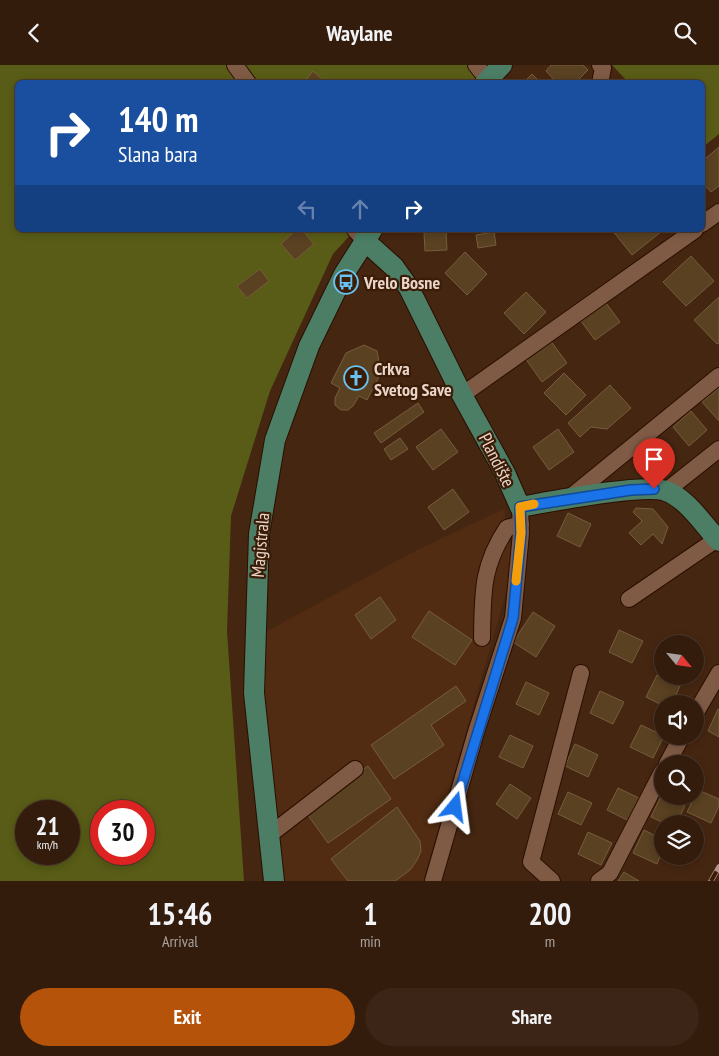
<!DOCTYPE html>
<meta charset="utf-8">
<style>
body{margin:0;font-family:"PT Sans Narrow",sans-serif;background:#3c2516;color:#f1f3f6;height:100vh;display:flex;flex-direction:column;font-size:19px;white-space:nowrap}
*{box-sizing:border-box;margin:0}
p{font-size:16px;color:#a9a19d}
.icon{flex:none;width:28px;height:28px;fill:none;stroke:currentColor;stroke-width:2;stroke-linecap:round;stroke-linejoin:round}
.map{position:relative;height:816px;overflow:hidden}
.panel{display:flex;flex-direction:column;background:#341c0d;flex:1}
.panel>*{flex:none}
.banner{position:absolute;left:15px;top:15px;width:690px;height:152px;border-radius:8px;box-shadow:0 2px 8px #0003,0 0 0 1px #4e3a2e;background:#1a4fa0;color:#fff;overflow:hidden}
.needle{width:32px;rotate:119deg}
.tools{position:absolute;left:654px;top:570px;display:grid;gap:10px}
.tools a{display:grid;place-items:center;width:50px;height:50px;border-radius:50%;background:#341c0d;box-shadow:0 2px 8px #0003,0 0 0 1px #4e3a2e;font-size:25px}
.speed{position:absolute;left:15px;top:735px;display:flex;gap:10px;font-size:25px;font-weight:700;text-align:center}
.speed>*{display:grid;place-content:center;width:65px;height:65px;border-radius:50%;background:#341c0d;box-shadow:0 2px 8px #0003,0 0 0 1px #4e3a2e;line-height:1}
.speed small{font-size:12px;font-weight:400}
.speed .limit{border:8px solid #d22;background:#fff;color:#111}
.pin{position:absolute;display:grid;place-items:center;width:42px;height:42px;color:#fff;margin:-51px -21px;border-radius:50% 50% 50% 0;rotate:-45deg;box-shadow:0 0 5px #0007}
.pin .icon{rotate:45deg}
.me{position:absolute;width:55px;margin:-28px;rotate:16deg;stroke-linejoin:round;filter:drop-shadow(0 0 4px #0008)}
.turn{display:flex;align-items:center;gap:18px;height:105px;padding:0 20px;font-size:22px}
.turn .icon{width:65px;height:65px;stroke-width:2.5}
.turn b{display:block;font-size:35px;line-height:42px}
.lanes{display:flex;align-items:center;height:48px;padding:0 20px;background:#0003;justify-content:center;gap:25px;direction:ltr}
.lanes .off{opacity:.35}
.eta{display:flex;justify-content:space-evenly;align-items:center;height:85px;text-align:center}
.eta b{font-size:30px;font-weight:700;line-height:35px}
.primary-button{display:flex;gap:10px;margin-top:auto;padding:10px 20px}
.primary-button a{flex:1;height:58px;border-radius:30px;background:#b45309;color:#fff;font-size:20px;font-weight:700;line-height:58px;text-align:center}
.primary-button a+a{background:#3c2516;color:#f1f3f6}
header{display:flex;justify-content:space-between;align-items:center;height:65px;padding:0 20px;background:#341c0d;font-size:22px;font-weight:700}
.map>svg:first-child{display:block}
.built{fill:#522c12}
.green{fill:#585c16;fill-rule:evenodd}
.building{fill:#594121;stroke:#775d3d}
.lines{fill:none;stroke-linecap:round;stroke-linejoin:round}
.minor-casing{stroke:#2b0e00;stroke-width:18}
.major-casing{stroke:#2b0e00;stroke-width:22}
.minor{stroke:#7f5b45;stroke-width:16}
.major{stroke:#4b7e65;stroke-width:20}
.rail-casing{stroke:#af9687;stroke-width:5.5}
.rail{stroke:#3b1c07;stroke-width:4;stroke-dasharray:11;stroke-linecap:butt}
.route-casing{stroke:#114b97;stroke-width:12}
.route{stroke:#1a73e8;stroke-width:9}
.slow{stroke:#f59e0b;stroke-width:9}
.labels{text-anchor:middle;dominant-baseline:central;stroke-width:4.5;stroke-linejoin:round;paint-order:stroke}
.poi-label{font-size:18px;font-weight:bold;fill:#ead5c9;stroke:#3b1c07;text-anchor:start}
.street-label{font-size:18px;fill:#ead5c9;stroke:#3b1c07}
</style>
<header><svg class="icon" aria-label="back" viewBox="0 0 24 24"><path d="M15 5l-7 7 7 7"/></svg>Waylane<svg class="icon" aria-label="search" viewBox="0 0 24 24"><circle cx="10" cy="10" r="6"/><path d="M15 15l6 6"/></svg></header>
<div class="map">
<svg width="719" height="816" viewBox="0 0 719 816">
<rect width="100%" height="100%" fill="#452611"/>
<path class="built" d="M504 444 514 500 423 816H274L260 570 417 485Z"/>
<g class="green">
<path d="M0 0H510L493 18H18V165H355L333 189 270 326 231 451 227 566 244 816H0ZM26 746H69V789H26ZM101 746H144V789H101Z"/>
<path d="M612 0H719V69L703 82 702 18 628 17Z"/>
</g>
<g class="building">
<path d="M551 0H583L588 5 575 18H557L546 6Z"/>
<path d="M313 6 326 18H304Z"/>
<path d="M532 9 541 18H523Z"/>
<path d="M719 82V121L711 127 702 117V89L706 93Z"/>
<path d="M296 165H302L314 179 295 195 281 179Z"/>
<path d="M446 165 447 185 425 186 424 167Z"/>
<path d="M612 165H661L662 166 632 190Z"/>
<path d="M494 167 496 180 478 183 476 170Z"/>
<path d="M465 187 487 209 467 230 445 208Z"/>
<path d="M691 191 714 216 686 241 663 217Z"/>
<path d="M260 204 269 216 247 233 237 221Z"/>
<path d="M526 227 546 247 524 269 504 248Z"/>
<path d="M719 232V278L717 279 694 255Z"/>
<path d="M603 234 620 257 595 275 578 252Z"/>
<path d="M550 275 567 298 542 317 525 293Z"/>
<path d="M364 280 377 286 381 308 367 335 359 331 353 341 348 345H341L335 340V333L340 323 331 318 346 288Z"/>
<path d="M564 308 586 330 566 350 544 328Z"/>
<path d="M610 320 631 343 607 364 591 362 580 372 568 358Z"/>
<path d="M719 323V356L702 337Z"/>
<path d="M418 338 424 347 381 378 374 368Z"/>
<path d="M691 346 707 365 689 381 673 362Z"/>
<path d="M441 364 458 387 433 405 416 382Z"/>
<path d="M558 364 574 387 549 405 533 382Z"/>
<path d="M400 373 408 384 391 395 384 384Z"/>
<path d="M658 374 671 392 649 408 636 390Z"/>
<path d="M453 424 469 447 444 465 428 442Z"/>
<path d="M636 443 653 444 668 462 662 479 653 469 641 480 629 468 642 456 633 447Z"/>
<path d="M568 448 591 459 580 482 557 471Z"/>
<path d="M380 532 396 555 371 574 355 550Z"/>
<path d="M429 546 472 575 455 600 412 572Z"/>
<path d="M533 547 555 561 536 592 513 577Z"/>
<path d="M619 565 643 576 632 598 609 587Z"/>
<path d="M657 610 680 621 672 639 662 640 646 632Z"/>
<path d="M526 617 549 628 539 650 516 639Z"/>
<path d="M456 621 466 636 431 660 444 680 394 714 371 680Z"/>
<path d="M600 626 624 637 613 659 590 648Z"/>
<path d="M718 644 719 645V672L708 666Z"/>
<path d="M641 660 664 671 653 693 630 682Z"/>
<path d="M510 670 533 681 523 703 499 692Z"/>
<path d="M575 679 598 690 588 712 565 701Z"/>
<path d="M368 701 391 734 328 778 305 746Z"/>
<path d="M510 719 531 733 517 754 496 739Z"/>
<path d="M618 723 641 734 631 757 607 745Z"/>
<path d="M698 725 719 734V741L711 758 687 747Z"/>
<path d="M568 727 592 738 581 760 558 749Z"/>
<path d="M662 729 685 741 676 759H666L651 752Z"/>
<path d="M397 742 420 776 421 786 417 795 410 805 395 816H348L331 794Z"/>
<path d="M644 765 662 774V786L657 799 633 788Z"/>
<path d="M588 767 612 778 601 800 578 789Z"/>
<path d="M624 807 639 816H618Z"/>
</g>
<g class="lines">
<g class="minor-casing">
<g id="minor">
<path d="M235 0 248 18"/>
<path d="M476 0 488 15"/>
<path d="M600 0 603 3 600 18"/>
<path d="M702 159 719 147"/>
<path d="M355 165 364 175"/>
<path d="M462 330 695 165"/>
<path d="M666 426 719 384"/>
<path d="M568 434 719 311"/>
<path d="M629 534 717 474"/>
<path d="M482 573C483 529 481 502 507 463L521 459"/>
<path d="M695 649 719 608"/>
<path d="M667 699 682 671"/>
<path d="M268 771 355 704"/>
<path d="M433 816 476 667 513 553 521 468 520 442"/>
<path d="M552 816 531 797 581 608"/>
<path d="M599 816 610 808 662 707"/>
</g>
</g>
<g class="major-casing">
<g id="major">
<path d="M485 18 502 0"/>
<path d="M364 175 394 202 409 223 462 330 505 408 520 442C549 437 642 418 666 426 688 434 704 461 719 476"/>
<path d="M274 816 254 628 259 469 275 375 309 281 344 209 372 165"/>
</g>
</g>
<use href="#minor" class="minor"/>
<use href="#major" class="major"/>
<g class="rail-casing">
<path id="rail" d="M711 816 719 802"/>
</g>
<use href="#rail" class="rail"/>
</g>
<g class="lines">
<g class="route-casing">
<path id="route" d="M455 742 513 553 521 468 520 442 631 425 654 424"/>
</g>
<use href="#route" class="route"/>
<path class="slow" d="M516 516 521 468 520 442 534 439"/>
</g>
<defs>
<g id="bus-ring" transform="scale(1.25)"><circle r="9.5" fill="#3b1c07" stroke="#69c3f1" stroke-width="1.5"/><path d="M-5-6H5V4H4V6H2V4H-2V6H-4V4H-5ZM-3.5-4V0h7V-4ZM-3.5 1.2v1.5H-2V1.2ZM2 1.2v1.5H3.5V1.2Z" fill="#69c3f1"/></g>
<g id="church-ring" transform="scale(1.25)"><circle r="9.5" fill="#3b1c07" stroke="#69c3f1" stroke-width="1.5"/><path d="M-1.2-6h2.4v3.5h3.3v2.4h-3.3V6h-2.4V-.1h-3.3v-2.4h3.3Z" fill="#69c3f1"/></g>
</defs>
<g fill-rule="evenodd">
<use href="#bus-ring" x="346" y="217"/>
<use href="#church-ring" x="356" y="313"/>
</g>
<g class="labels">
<g class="poi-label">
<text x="364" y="217">Vrelo Bosne</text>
<text x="374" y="303">Crkva<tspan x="374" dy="21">Svetog Save</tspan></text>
</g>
<g class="street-label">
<text transform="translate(497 395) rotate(63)">Plandište</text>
<text transform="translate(260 480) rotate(-85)">Magistrala</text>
</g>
</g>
</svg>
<div class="tools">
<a><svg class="needle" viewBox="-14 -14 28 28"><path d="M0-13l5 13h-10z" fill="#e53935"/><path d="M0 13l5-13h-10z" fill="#a9a19d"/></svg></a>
<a><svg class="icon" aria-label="sound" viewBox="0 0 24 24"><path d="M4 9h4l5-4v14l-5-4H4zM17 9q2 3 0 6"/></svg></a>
<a><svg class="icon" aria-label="search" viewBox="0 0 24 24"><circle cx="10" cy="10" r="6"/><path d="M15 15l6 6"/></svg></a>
<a><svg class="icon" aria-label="layers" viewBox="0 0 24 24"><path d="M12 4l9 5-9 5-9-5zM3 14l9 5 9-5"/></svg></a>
</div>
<div class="speed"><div>21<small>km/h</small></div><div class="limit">30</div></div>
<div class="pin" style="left:654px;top:424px;background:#d93025"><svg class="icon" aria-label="arrive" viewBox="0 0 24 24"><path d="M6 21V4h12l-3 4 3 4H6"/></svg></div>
<svg class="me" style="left:455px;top:742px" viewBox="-20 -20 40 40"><path d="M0-17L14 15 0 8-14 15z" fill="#1a73e8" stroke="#fff" stroke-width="4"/></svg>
<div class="banner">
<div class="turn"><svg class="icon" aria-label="right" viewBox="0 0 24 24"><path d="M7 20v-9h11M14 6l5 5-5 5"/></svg><div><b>140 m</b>Slana bara</div></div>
<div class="lanes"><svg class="icon off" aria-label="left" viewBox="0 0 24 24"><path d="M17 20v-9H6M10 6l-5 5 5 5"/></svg><svg class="icon off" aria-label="ahead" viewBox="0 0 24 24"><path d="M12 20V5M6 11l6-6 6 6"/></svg><svg class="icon" aria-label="right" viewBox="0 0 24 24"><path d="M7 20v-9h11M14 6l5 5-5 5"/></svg></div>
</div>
</div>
<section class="panel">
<div class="eta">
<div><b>15:46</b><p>Arrival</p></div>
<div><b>1</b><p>min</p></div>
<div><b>200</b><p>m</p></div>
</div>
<div class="primary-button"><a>Exit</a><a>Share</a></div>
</section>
